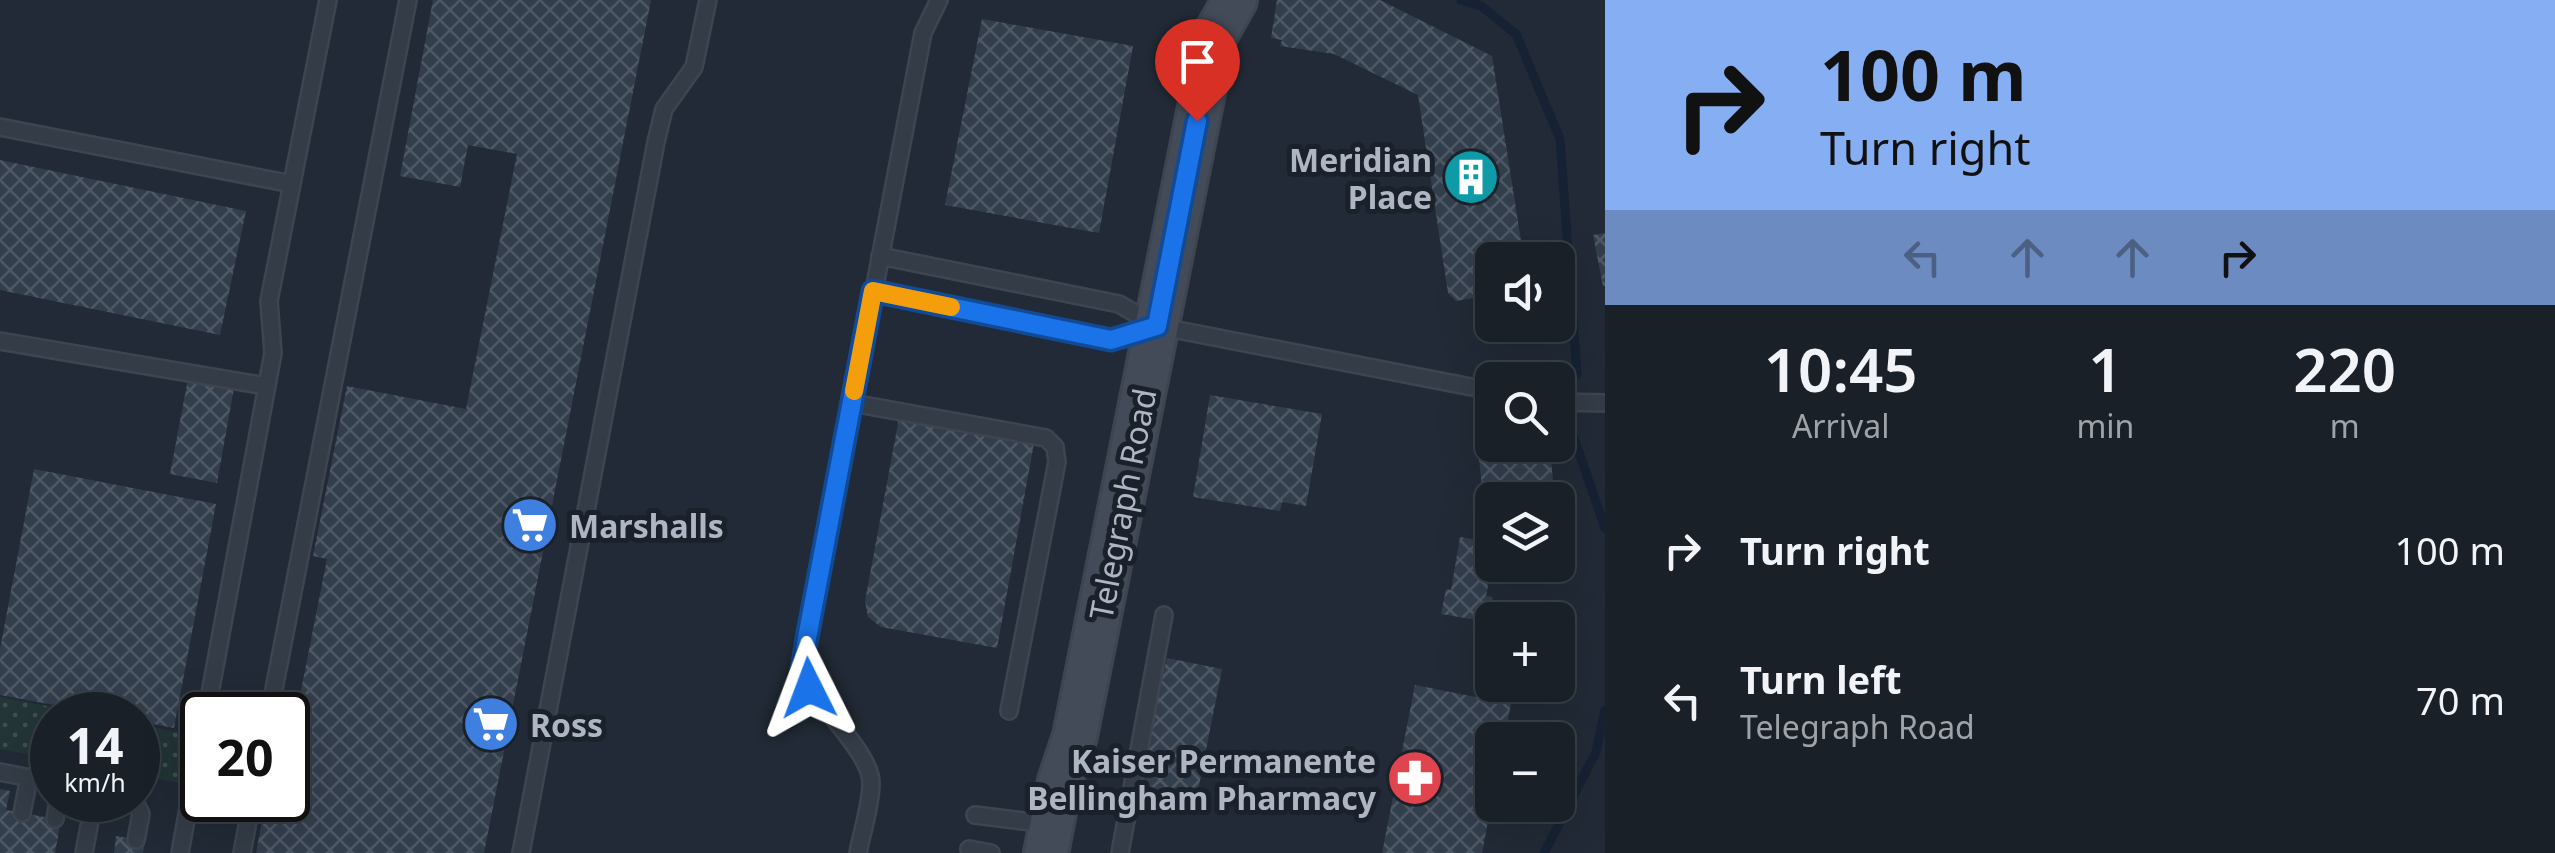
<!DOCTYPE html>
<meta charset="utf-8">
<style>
body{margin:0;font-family:"Noto Sans",sans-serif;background:#262d34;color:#f1f3f6;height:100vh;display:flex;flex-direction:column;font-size:38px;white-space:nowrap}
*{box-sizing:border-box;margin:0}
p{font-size:32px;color:#9fa3a8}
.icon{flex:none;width:55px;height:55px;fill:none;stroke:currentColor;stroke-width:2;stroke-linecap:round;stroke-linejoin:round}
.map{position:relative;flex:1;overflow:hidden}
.drawer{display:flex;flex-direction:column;background:#192028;width:950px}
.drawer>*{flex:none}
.top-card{background:#86aef2;color:#111;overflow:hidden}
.buttons{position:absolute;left:1475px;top:242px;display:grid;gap:20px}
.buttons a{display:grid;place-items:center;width:100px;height:100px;border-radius:15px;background:#192028;box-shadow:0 10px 40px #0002,0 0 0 2px #373e45;font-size:50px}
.speed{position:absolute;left:30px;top:692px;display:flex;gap:20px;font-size:50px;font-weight:700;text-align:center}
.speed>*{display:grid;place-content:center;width:130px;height:130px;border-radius:50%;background:#192028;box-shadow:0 10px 40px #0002,0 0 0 2px #373e45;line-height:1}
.speed small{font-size:25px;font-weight:400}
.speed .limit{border:5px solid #111;border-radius:15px;background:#fff;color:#111}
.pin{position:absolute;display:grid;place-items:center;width:85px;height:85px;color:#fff;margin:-102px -42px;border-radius:50% 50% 50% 0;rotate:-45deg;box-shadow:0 0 10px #0007}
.pin .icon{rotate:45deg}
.me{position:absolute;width:110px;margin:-55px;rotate:357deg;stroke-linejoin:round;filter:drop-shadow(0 0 8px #0008)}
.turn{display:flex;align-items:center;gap:35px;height:210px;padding:0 50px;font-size:45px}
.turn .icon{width:130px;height:130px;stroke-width:2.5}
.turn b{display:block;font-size:70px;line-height:85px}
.lanes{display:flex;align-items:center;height:95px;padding:0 50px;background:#0003;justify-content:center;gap:50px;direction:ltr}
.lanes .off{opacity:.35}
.eta{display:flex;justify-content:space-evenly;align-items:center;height:170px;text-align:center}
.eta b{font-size:60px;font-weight:600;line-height:70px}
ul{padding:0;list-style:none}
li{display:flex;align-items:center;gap:30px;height:150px;padding:0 50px}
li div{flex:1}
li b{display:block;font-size:38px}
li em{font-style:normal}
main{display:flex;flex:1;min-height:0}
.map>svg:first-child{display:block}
.grass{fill:url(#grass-dots)}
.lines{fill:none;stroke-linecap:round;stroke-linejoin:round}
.stream{stroke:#162133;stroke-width:9}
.building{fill:url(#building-cross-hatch)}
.lane-casing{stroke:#3e4550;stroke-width:20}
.secondary-casing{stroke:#3e4550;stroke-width:48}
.lane{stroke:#343c47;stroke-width:15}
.secondary{stroke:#434b59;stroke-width:42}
.route-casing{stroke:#114b97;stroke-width:25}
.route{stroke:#1a73e8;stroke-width:18}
.slow{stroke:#f59e0b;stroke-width:18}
.labels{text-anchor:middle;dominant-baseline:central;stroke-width:10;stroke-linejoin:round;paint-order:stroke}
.poi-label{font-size:32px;font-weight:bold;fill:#afb6c3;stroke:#1a212b;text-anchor:end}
.street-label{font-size:32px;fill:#afb6c3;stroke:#1a212b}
</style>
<main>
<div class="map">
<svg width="1605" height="853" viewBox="0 0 1605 853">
<defs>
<pattern id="grass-dots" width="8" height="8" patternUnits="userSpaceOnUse" patternTransform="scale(2.5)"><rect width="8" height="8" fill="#233537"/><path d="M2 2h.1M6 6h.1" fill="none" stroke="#405052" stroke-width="1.8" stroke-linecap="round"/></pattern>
<pattern id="building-cross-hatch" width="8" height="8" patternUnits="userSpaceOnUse" patternTransform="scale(2.5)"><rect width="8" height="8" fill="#333e4d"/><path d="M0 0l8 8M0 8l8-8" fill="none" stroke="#4e5865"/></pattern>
</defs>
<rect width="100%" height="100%" fill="#212a36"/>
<g class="grass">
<path d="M0 697 93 715H52V759L0 749Z"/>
<path d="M138 724 188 734 180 783 138 775Z"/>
</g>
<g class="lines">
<g class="stream">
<path d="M1461 0 1481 6 1516 34 1560 139 1577 374"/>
<path d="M1574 438 1605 528"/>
<path d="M1544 853 1596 752 1605 710"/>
</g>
</g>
<g class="building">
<path d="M433 0H651L484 853H256L266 800H288V740L291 741 327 559 313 556 347 386 466 409 517 154 468 145 460 187 400 176Z"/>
<path d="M1277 0H1380L1492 56 1524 260H1492V295L1456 301 1448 293 1418 95 1334 54 1280 46 1282 40 1271 38Z"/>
<path d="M982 19 1133 46 1099 233 945 205Z"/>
<path d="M0 160 246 211 220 335 0 290Z"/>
<path d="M1605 233V286H1603L1593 235Z"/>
<path d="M188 379 234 388 217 483 170 474Z"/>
<path d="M1210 395 1322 414 1306 506 1282 502 1280 511 1193 497Z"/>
<path d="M899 418 1034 443 997 648 881 627 868 617 865 601Z"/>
<path d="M1550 451 1555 500H1492V565L1486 596 1493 597 1489 622 1441 614 1446 589 1451 590 1460 537 1488 542 1479 459Z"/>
<path d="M34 469 216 504 174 728 138 721V715H108L0 695V649Z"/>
<path d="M1167 658 1222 669 1195 806 1140 796 1150 742H1145Z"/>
<path d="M1415 685 1511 704 1504 740H1492V800L1482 853H1382Z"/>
<path d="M0 789 10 791 6 810 61 820 55 853H0Z"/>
<path d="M116 836 145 841 143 853H114Z"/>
</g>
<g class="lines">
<g class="lane-casing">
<g id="lane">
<path d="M0 127 292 184"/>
<path d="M880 256 1119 304 1157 326 1492 391"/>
<path d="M873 291 1111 339 1153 327"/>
<path d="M0 341 266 386"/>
<path d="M1558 402 1605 403"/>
<path d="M852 403 1046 438 1055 447 1057 462 1009 711"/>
<path d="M206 715 273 353 269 301 328 0"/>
<path d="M269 715 408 0"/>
<path d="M0 772 52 782"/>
<path d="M134 800 141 814 136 840"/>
<path d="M22 813 29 778"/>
<path d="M975 815 1047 824"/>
<path d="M55 819 58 800"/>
<path d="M969 849 991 853"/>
<path d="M84 853 94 800"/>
<path d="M180 853 202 731"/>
<path d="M242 853 252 800"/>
<path d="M521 853 656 142 664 109 694 67 708 0"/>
<path d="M858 853C862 831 871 806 871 783 871 751 814 705 802 669L923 33 939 0"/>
<path d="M1120 853 1164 615"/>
</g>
</g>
<g class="secondary-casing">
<path id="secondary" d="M1046 853 1060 781 1075 736 1214 37 1235 0"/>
</g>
<use href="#lane" class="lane"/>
<use href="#secondary" class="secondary"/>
</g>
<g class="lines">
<g class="route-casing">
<path id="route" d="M809 688 802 669 807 638 873 291 1111 340 1157 326 1197 121"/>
</g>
<use href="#route" class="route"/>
<path class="slow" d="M854 391 873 291 951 307"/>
</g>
<defs>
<g id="building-disc" transform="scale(2.875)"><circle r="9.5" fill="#0f9aa8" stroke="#1a212b"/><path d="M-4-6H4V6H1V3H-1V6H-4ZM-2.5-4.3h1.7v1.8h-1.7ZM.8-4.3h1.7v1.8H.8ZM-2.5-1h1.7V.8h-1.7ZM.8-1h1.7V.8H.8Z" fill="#fff"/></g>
<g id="supermarket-disc" transform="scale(2.875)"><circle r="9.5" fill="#3f7fe0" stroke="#1a212b"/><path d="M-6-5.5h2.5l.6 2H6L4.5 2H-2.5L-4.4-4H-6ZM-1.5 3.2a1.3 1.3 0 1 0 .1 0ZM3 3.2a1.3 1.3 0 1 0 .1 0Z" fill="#fff"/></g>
<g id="pharmacy-disc" transform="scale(2.875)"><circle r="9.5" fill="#e0444e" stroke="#1a212b"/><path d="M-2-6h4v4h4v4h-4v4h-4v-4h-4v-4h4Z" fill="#fff"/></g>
</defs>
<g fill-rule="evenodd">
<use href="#building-disc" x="1471" y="177"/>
<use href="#supermarket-disc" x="530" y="525"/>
<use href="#supermarket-disc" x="491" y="724"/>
<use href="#pharmacy-disc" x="1415" y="778"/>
</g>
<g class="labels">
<g class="poi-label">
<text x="1432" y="159">Meridian<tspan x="1432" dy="37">Place</tspan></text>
<text x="569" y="525" text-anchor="start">Marshalls</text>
<text x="530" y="724" text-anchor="start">Ross</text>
<text x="1376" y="760">Kaiser Permanente<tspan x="1376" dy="37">Bellingham Pharmacy</tspan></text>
</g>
<g class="street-label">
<text transform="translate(1122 504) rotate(-79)">Telegraph Road</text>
</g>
</g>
</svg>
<div class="buttons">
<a><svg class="icon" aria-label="sound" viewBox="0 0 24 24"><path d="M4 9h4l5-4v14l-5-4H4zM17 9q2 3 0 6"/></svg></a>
<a><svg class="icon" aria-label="search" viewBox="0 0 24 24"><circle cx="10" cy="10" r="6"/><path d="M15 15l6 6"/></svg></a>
<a><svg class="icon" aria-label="layers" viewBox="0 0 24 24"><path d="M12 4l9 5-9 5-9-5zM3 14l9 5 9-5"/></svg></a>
<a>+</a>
<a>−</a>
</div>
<div class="speed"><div>14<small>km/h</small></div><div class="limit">20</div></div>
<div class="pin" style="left:1197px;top:121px;background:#d93025"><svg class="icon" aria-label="arrive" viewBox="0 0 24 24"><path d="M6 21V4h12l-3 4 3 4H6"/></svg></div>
<svg class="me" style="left:809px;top:688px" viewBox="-20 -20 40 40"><path d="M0-17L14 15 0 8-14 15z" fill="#1a73e8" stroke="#fff" stroke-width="4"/></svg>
</div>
<section class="drawer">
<div class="top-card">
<div class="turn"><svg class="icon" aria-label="right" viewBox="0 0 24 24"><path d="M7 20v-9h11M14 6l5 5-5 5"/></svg><div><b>100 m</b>Turn right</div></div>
<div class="lanes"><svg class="icon off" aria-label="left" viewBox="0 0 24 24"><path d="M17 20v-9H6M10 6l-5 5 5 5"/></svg><svg class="icon off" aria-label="ahead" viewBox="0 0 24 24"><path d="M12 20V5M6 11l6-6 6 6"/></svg><svg class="icon off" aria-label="ahead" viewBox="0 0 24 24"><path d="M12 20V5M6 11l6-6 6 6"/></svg><svg class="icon" aria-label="right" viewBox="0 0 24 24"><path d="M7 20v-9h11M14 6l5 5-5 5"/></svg></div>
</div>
<div class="eta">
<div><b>10:45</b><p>Arrival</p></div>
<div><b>1</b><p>min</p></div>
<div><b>220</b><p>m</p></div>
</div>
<ul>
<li><svg class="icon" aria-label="right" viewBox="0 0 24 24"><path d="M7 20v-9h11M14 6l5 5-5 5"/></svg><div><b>Turn right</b></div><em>100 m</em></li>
<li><svg class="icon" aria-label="left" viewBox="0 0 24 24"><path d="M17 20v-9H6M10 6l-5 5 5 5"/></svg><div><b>Turn left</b><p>Telegraph Road</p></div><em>70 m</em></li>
</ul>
</section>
</main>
